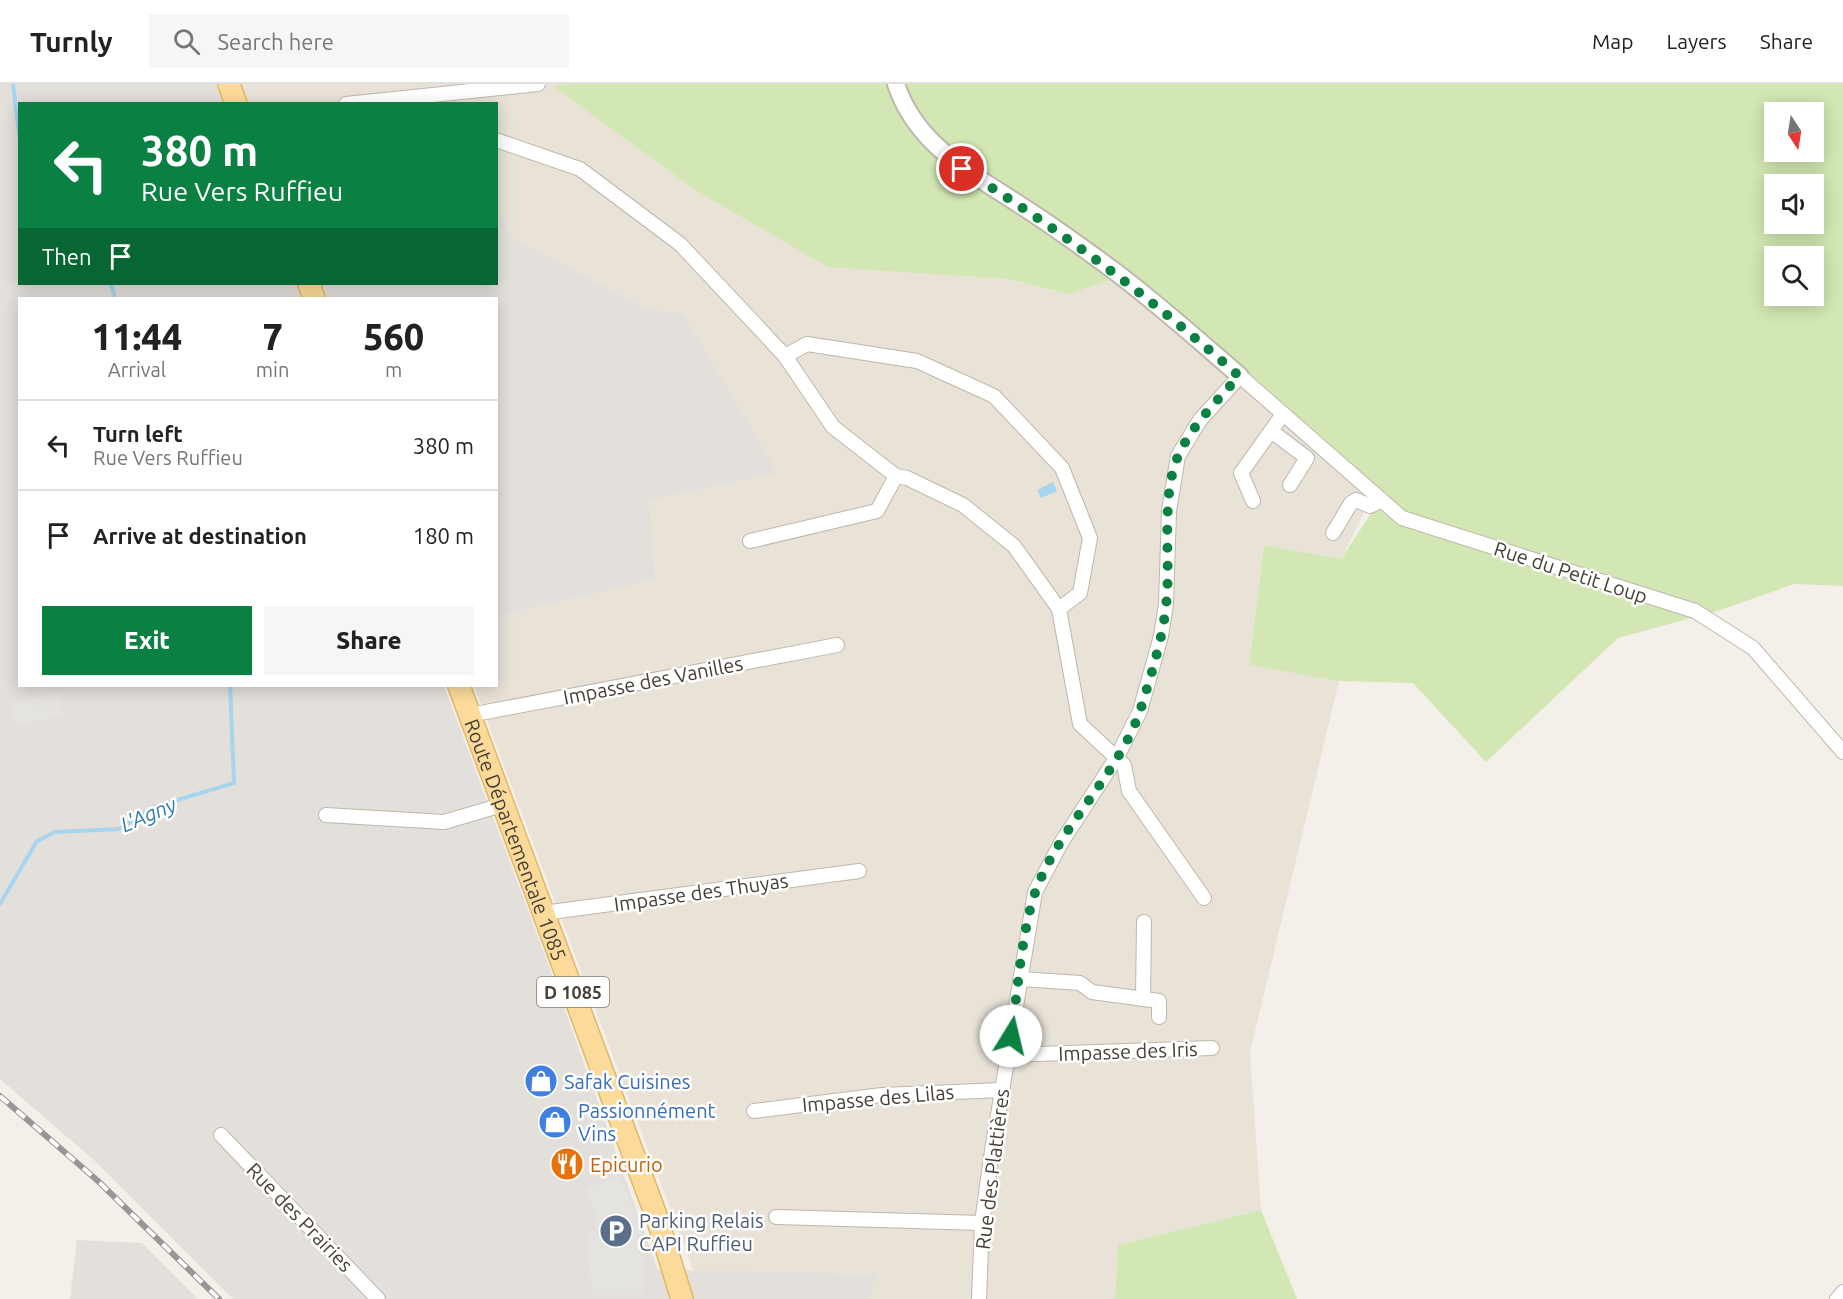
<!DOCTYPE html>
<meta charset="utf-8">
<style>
body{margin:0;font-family:Ubuntu,sans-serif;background:#f6f6f6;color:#222;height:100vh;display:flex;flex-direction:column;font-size:22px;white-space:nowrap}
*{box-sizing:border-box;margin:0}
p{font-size:20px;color:#767676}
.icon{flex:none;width:33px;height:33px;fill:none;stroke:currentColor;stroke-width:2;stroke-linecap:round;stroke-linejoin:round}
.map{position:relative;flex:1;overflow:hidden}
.details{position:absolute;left:18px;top:213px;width:480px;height:390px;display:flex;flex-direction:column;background:#fff;border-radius:0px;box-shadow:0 3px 15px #0003}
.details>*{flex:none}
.guide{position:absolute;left:18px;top:18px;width:480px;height:183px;border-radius:0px;box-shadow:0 3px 15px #0003;background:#0b8043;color:#fff;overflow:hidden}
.needle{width:39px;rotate:168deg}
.fabs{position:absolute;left:1764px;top:18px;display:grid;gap:12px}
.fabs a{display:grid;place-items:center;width:60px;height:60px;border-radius:0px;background:#fff;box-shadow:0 3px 15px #0003;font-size:30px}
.pin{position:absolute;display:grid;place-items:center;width:51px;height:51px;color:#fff;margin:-26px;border:3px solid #fff;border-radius:50%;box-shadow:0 2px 6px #0007}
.me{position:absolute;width:66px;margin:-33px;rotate:9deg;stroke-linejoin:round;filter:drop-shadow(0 0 4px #0008)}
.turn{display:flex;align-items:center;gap:21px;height:126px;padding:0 24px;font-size:27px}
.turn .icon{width:78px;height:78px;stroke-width:2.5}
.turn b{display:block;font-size:42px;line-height:51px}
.then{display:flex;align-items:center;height:57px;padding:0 24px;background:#0003;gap:12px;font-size:22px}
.eta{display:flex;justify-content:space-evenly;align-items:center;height:102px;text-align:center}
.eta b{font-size:36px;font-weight:800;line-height:42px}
.action{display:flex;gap:12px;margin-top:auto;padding:12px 24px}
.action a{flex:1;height:69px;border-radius:0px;background:#0b8043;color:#fff;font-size:24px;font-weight:800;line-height:69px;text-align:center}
.action a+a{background:#f6f6f6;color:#222}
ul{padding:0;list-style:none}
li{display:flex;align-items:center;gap:18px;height:90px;padding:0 24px;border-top:2px solid #e0e0e0}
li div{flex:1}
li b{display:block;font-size:22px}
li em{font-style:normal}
header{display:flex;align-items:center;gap:36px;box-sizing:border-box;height:84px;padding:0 30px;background:#fff;border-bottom:2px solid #e0e0e0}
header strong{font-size:28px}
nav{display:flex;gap:33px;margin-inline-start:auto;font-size:21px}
.search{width:420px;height:54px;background:#f6f6f6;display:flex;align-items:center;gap:15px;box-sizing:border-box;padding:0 21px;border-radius:0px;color:#767676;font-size:22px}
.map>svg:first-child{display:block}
.residential{fill:#e8e2d7}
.industrial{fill:#e3dfda}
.green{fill:#d2e7b3;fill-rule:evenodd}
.parking{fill:#e5e3e0}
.water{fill:#a7d5ef}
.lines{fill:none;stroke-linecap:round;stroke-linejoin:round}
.stream{stroke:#a7d5ef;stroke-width:4}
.minor-casing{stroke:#bfb7ab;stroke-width:16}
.tertiary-casing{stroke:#bfb7ab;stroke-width:20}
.primary-casing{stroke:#e1b869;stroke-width:24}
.minor{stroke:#fff;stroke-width:14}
.tertiary{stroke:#fff;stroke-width:16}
.primary{stroke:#fcdb9a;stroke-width:21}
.rail-casing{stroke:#979797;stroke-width:6}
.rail{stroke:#fff;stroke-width:4;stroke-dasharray:11;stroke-linecap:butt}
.route{stroke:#0b8043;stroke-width:10;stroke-dasharray:0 18}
.labels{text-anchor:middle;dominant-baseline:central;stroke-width:5;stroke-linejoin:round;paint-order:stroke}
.shield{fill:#fff;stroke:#7e7973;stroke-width:1.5}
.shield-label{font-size:18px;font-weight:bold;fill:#474037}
.street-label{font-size:20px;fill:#474037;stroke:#fff}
.shop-label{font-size:20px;fill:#366cbe;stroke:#fff;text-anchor:start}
.food-label{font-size:20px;fill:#c56008;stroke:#fff;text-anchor:start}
.service-label{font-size:20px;fill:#4e5e75;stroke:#fff;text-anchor:start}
.water-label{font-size:21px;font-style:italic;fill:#307caa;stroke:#fff}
</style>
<header>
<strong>Turnly</strong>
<div class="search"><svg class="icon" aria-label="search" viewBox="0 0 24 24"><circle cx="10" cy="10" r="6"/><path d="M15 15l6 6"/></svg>Search here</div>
<nav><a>Map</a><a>Layers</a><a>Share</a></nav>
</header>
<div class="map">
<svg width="1843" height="1215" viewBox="0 0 1843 1215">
<rect width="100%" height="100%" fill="#f4f0e9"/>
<path class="residential" d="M215 0H566L555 3 828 182 1009 195 1069 210 1122 192 1370 417 1341 475 1264 461 1249 580 1339 597 1250 968 1261 1126 1118 1161 1115 1215H869L877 1190 694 1188 474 602H496L497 532 656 496 649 417 778 389 683 229 649 225 511 153 497 115 496 20 223 19Z"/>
<g class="industrial">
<path d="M0 0H215L223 19 20 20V200H496L497 115 511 153 649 225 683 229 778 389 649 417 656 496 497 532 496 214H20V602H444L552 890 658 1186 877 1190 869 1215H233L96 1078 0 995Z"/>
<path d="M77 1156 142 1159 198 1215H70Z"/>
</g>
<g class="green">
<path d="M566 0H1843V502L1794 500 1721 526 1618 554 1486 678 1413 599 1339 597 1249 581 1264 461 1341 475 1376 422 1384 420 1122 192 1069 210 1009 195 828 183 697 107 554 3ZM1774 28H1814V68H1774ZM1774 100H1814V140H1774ZM1774 172H1814V212H1774Z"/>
<path d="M1261 1126 1297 1215H1115L1118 1161Z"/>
</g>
<g class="parking">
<path d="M59 610 63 632 15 641 11 619Z"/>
<path d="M620 1091 640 1140 645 1198 641 1211H592L587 1152 598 1142 586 1105Z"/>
</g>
<path class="water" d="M1053 398 1057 407 1041 414 1037 406Z"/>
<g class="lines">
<g class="stream">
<path d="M13 0 20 57"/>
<path d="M111 200 115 214"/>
<path d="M0 820 37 757 55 748 119 745 154 723 234 699 230 602"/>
</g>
<g class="minor-casing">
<g id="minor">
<path d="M346 20 538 0"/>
<path d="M496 56 580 85 680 160 785 272 833 343 896 392 907 394 963 421 1014 462 1059 525 1080 640 1124 681 1129 707 1204 814"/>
<path d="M785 272 807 260 917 277 994 312 1062 384 1090 454 1080 509 1059 525"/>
<path d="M1271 347 1307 374 1290 401"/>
<path d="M1253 417 1241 389 1283 330"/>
<path d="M1333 449 1351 419 1356 416 1370 422 1380 417"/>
<path d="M750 457 877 427 896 392"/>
<path d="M470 631 837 561"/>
<path d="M326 731 444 738 502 721"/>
<path d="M543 829 859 787"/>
<path d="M1020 895 1080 899 1092 908 1159 917V933"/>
<path d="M1143 915 1144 838"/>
<path d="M1008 971 1212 964"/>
<path d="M754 1027 882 1011 1001 1006"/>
<path d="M221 1051 378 1215"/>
<path d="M776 1133 982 1139"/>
<path d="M979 1215 982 1139 991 1073 1035 808 1061 759 1117 673 1140 627 1161 552 1166 520 1169 427 1178 372 1200 336 1240 292 1402 434 1695 527 1753 564 1843 668"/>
<path d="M1837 1215 1843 1208"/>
</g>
</g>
<g class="tertiary-casing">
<path id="tertiary" d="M896 0C916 61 970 88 1020 121 1052 141 1083 164 1113 186 1157 219 1198 256 1240 292"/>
</g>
<g class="primary-casing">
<g id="primary">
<path d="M229 0 236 20"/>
<path d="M309 200 314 214"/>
<path id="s1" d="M459 602 657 1134 682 1215"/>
</g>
</g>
<use href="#minor" class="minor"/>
<use href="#tertiary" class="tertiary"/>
<use href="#primary" class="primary"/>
<g class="rail-casing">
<path id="rail" d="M0 1012 98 1097 219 1215"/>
</g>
<use href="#rail" class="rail"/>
</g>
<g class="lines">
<path class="route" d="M962 85C1061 146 1152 215 1239 292 1218 316 1193 340 1179 370 1161 408 1170 469 1167 510 1165 548 1152 588 1141 624 1120 690 1058 743 1035 809 1021 850 1018 908 1011 952"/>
</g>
<defs>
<g id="shop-disc" transform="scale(1.725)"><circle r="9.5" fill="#3f7fe0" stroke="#fff"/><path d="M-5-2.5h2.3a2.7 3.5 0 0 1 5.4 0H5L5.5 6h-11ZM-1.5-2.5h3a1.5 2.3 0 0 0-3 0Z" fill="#fff"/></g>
<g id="restaurant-disc" transform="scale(1.725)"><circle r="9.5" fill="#e8710a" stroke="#fff"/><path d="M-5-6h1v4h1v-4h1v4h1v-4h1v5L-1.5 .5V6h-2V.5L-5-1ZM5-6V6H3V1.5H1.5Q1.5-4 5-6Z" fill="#fff"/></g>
<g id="parking-disc" transform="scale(1.725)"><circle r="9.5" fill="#5c6f8a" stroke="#fff"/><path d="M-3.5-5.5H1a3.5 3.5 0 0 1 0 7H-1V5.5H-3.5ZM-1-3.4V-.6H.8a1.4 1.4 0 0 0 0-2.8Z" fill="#fff"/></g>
</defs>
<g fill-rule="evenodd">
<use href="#shop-disc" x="541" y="997"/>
<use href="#shop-disc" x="555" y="1038"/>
<use href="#restaurant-disc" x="567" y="1080"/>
<use href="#parking-disc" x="616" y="1147"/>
</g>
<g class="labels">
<rect class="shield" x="537" y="893" width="72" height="30" rx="4.5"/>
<g class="shield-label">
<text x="573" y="908">D 1085</text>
</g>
<g class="street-label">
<text transform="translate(1571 488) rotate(18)">Rue du Petit Loup</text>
<text transform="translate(653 596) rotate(-11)">Impasse des Vanilles</text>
<text stroke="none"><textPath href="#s1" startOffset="164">Route Départementale 1085</textPath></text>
<text transform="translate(701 808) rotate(-8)">Impasse des Thuyas</text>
<text transform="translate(1128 967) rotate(-2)">Impasse des Iris</text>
<text transform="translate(878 1014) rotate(-5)">Impasse des Lilas</text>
<text transform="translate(992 1085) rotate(-83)">Rue des Plattières</text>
<text transform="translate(300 1133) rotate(46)">Rue des Prairies</text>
</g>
<g class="shop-label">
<text x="564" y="997">Safak Cuisines</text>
<text x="578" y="1026">Passionnément<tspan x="578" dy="23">Vins</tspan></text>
</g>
<g class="food-label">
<text x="590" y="1080">Epicurio</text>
</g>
<g class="service-label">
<text x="639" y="1136">Parking Relais<tspan x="639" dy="23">CAPI Ruffieu</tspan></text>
</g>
<g class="water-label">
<text transform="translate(148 730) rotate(-23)">L'Agny</text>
</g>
</g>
</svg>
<div class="fabs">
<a><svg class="needle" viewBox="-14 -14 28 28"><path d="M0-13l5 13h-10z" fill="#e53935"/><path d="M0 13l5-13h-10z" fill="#767676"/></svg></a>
<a><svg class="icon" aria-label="sound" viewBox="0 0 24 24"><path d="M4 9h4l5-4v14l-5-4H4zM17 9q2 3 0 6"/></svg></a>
<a><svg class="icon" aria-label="search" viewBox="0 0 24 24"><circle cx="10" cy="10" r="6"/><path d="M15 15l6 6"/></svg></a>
</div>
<div class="pin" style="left:962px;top:85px;background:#d93025"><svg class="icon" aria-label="arrive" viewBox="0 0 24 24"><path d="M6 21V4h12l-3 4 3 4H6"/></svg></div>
<svg class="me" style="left:1011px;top:952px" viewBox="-20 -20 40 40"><circle r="19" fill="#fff"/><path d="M0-13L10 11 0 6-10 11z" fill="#0b8043"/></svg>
<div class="guide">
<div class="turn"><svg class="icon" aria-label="left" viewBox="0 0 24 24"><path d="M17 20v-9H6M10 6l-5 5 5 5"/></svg><div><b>380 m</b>Rue Vers Ruffieu</div></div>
<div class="then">Then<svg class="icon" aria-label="arrive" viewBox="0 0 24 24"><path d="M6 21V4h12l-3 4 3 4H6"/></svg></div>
</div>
<section class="details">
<div class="eta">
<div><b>11:44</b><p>Arrival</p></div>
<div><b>7</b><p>min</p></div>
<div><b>560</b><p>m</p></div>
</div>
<ul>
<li><svg class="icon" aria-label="left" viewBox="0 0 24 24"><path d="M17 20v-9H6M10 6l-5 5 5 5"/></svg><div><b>Turn left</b><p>Rue Vers Ruffieu</p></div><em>380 m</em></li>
<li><svg class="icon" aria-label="arrive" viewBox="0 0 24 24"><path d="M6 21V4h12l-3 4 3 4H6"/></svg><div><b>Arrive at destination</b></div><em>180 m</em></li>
</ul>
<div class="action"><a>Exit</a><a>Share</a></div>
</section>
</div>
